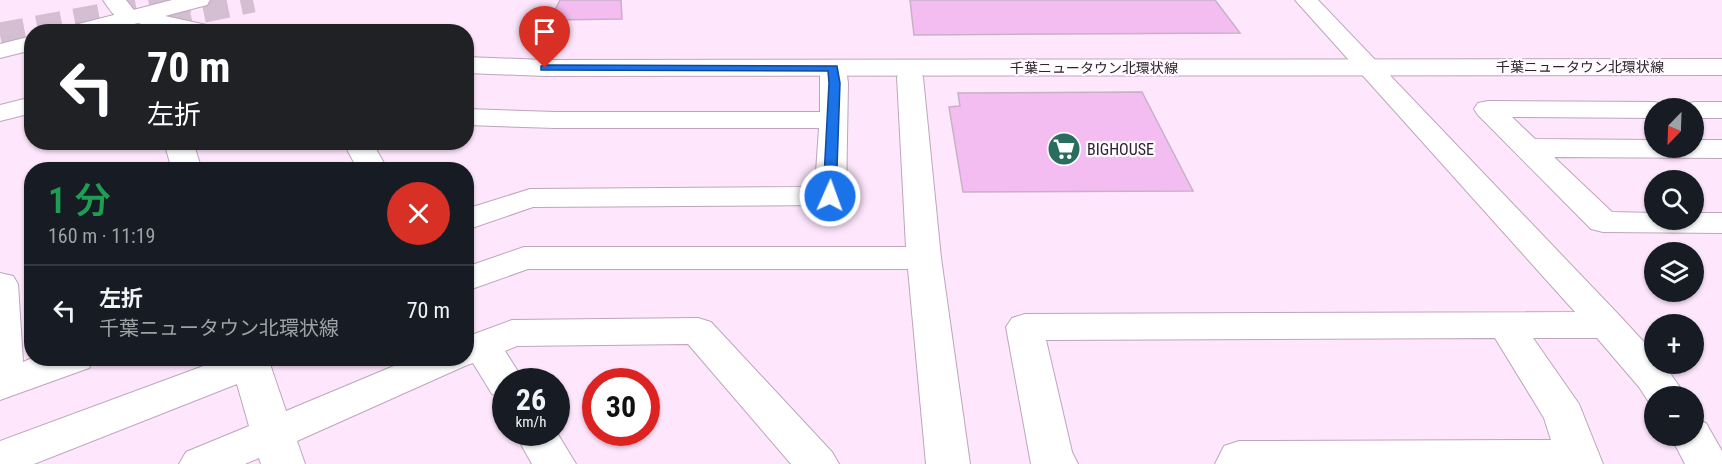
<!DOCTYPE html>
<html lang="ja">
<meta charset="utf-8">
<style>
body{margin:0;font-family:"Roboto Condensed","Noto Sans JP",sans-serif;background:#20242c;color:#f1f3f6;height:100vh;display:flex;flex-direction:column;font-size:22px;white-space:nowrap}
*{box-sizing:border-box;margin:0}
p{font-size:20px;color:#9ea1a6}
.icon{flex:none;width:33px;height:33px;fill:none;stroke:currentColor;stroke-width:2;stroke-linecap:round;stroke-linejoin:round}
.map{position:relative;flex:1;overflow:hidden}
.details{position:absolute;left:24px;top:162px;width:450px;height:204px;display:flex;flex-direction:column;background:#171b24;border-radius:24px;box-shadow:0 2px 4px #0004}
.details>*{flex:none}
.banner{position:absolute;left:24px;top:24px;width:450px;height:126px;border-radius:24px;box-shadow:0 2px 4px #0004;background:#202124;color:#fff;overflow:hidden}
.needle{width:39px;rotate:203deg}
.controls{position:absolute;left:1644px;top:98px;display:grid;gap:12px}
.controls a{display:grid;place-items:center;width:60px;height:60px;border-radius:50%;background:#171b24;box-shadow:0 2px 4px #0004;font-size:30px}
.speed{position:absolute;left:492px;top:368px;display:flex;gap:12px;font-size:30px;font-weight:700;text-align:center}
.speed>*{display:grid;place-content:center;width:78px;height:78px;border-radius:50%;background:#171b24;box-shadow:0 2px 4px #0004;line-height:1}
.speed small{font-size:15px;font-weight:400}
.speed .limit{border:9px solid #d22;background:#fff;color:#111}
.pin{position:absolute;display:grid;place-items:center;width:51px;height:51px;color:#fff;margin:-62px -26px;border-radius:50% 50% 50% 0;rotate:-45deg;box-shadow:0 0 6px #0007}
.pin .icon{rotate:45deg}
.me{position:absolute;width:66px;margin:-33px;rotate:2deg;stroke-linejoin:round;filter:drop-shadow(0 0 4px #0008)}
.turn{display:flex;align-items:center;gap:21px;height:126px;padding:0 24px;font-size:27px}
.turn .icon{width:78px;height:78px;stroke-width:2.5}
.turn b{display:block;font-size:42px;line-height:51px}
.round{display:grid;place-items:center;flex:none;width:63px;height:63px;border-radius:32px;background:#20242c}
.head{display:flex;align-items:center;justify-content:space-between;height:102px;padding:0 24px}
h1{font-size:36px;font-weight:600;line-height:45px;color:#1e9e55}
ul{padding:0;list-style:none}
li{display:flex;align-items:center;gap:18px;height:90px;padding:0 24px;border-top:2px solid #363941}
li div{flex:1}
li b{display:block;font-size:22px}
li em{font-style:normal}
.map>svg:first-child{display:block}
.building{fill:#f4bdf2;stroke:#c7b1c6;stroke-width:1.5}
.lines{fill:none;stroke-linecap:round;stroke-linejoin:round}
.major-tunnel{stroke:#d4bfd2;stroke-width:25;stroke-dasharray:25 13;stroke-linecap:butt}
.minor-casing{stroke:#bda6bb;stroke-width:2}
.major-casing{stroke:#bda6bb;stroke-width:2}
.minor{fill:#fff;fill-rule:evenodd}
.major{fill:#fff;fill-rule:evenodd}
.route{fill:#1a73e8;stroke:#114b97;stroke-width:1.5}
.labels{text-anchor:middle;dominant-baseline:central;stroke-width:4.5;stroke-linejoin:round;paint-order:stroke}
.far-street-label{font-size:14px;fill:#2b222a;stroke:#fffaff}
.poi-label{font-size:16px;fill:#2b222a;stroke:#fffaff;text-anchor:start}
</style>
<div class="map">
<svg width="1722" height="464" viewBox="0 0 1722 464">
<rect width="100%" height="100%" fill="#fee6fc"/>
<g class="building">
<path d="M560 0H621L622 19 550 20Z"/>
<path d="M910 0H1215L1240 33 914 35Z"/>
<path d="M1142 92 1193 191 963 192 949 107 960 106 958 93Z"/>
</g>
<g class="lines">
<g class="major-tunnel">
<path d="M166 18 253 0"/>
<path d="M0 35 189 0"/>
</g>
<g class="minor-casing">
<g id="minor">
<path d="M103 0H126L137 14 133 19C117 23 112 13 103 0Z"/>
<path d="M1295 0H1318L1620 316 1654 353V363H1663L1686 396H1654V407H1652L1639 387 1597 338H1533L1579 404 1603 464H1215L1224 446 1239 441 1551 440 1544 418 1495 338 1046 340 1072 452 1078 464H1031L1006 327 1012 318 1025 314 1575 312Z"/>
<path d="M833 60 842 63 846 68 848 83 846 196 841 203 830 205 533 207 466 230V209L530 189 815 187 819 128H555L466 125V109L555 112H820V68L824 63Z"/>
<path d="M910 69 919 72 923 77 941 258 970 464H926L908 269H528L466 291V267L524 247H906L897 77 901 72Z"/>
<path d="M32 97V113L0 121V105Z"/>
<path d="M1488 101 1654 102 1664 104 1666 108H1654V118L1512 117 1535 139 1654 140V147H1694V140H1722V158L1554 157 1612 212 1654 213V219H1694V213H1722V233L1603 232 1591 229 1478 115 1474 109 1478 103Z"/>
<path d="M1694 102H1722V118H1694V108H1682L1684 104Z"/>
<path d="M164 142H193L202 170H172Z"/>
<path d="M343 142H372L388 170H358Z"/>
<path d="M0 273 13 276 18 284 23 362 32 358H94L89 368 0 400Z"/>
<path d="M698 318 711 322 832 452 839 464H791L688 344 517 346 505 351 524 381H506V398L492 394 473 363 467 365 297 441 305 464H261L259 458 245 464H179L186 452 249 426 237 384 34 464H0V441L217 361 226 358H268L286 411 413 358H466V337L512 320Z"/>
<path d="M1694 419 1706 423 1722 451V464H1685L1670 435H1694Z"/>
<path d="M556 431 576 464H532L514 432Z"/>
</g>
</g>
<g class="major-casing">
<g id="major">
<path d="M172 0H210L207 5 165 16 216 27 220 32H169L138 23 105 32H63L67 27Z"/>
<path d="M32 36V50L0 58V44Z"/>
<path d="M466 57 545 60 1722 59V75L545 76 466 73Z"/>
</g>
</g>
<use href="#minor" class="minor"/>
<use href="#major" class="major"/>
</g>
<path class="route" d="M545 65 837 66 840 83 836 196 830 200 823 196 829 83 828 71 541 70V66Z"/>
<defs>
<g id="supermarket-disc" transform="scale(1.725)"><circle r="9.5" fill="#296d5f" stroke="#fffaff"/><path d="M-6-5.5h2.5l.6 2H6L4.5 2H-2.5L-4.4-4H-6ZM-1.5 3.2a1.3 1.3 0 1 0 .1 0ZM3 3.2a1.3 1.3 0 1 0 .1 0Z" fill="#fff"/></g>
</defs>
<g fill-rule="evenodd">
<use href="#supermarket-disc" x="1064" y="149"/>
</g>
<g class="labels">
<g class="far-street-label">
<text x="1580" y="67">千葉ニュータウン北環状線</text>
<text x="1094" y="68">千葉ニュータウン北環状線</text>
</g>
<g class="poi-label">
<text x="1087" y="149">BIGHOUSE</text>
</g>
</g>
</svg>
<div class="controls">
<a><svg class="needle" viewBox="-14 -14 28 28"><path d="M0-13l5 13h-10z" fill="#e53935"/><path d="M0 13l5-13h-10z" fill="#9ea1a6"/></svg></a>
<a><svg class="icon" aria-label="search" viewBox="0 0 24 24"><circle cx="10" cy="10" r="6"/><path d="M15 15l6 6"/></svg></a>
<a><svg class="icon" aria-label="layers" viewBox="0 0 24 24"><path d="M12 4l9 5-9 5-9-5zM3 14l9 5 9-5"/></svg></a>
<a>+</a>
<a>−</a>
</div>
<div class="speed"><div>26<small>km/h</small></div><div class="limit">30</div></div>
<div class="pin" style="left:545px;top:68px;background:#d93025"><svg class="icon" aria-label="arrive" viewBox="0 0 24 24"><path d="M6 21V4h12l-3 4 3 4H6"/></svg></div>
<svg class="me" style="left:830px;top:196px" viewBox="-20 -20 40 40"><circle r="17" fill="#1a73e8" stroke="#fff" stroke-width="3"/><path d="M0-11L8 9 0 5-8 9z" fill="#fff"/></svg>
<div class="banner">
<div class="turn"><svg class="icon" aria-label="left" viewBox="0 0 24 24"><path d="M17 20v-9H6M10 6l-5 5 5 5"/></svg><div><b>70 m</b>左折</div></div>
</div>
<section class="details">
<div class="head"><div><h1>1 分</h1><p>160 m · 11:19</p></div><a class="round" style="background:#d93025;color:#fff"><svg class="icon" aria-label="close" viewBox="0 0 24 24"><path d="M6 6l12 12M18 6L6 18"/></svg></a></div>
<ul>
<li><svg class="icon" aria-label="left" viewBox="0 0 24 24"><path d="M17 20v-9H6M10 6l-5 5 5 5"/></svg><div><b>左折</b><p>千葉ニュータウン北環状線</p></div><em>70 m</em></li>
</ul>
</section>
</div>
